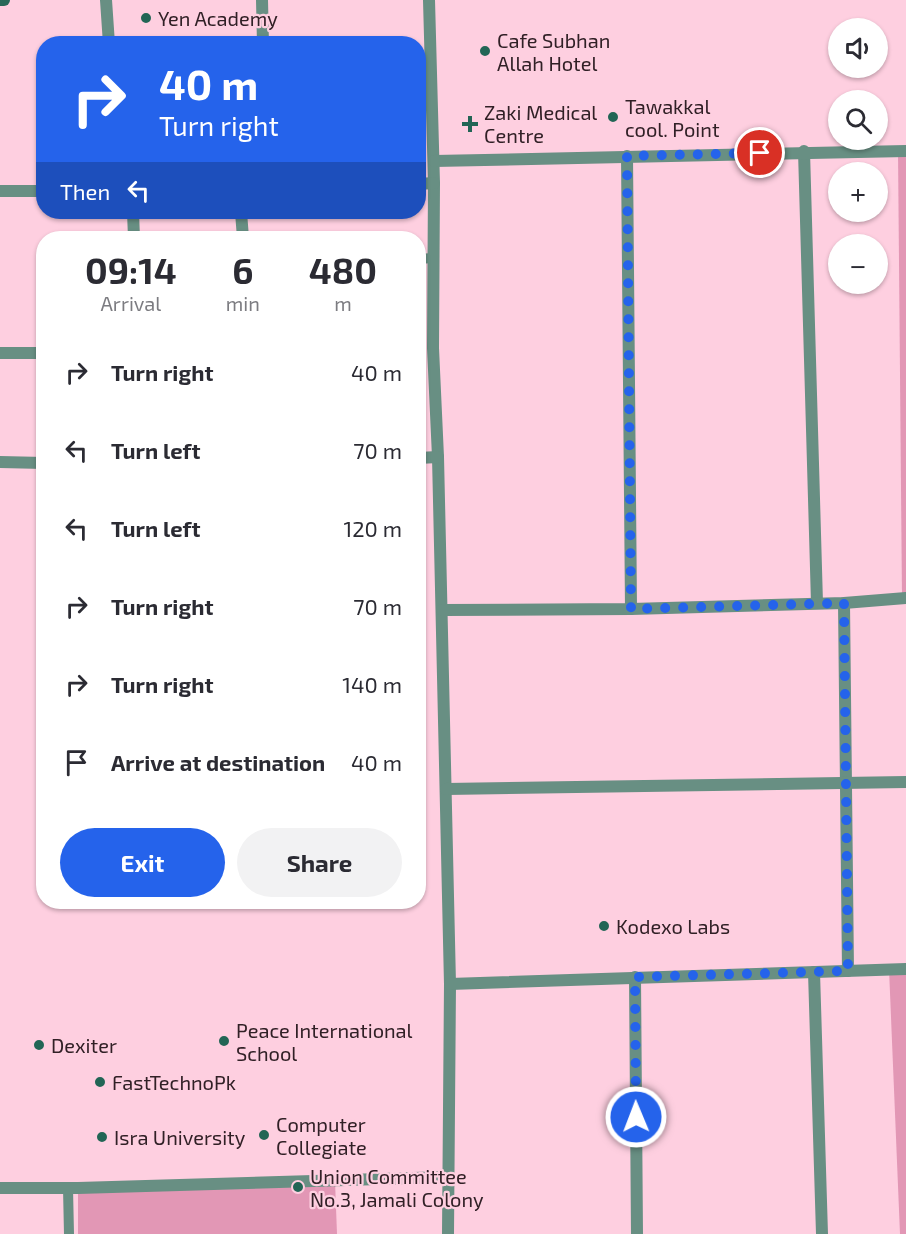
<!DOCTYPE html>
<meta charset="utf-8">
<style>
body{margin:0;font-family:"Exo 2",sans-serif;background:#f2f2f3;color:#2b2b33;height:100vh;display:flex;flex-direction:column;font-size:22px;white-space:nowrap}
*{box-sizing:border-box;margin:0}
p{font-size:20px;color:#7c7c81}
.icon{flex:none;width:33px;height:33px;fill:none;stroke:currentColor;stroke-width:2;stroke-linecap:round;stroke-linejoin:round}
.map{position:relative;flex:1;overflow:hidden}
.drawer{position:absolute;left:36px;top:231px;width:390px;height:678px;display:flex;flex-direction:column;background:#fff;border-radius:24px;box-shadow:0 2px 4px #0004}
.drawer>*{flex:none}
.top-card{position:absolute;left:36px;top:36px;width:390px;height:183px;border-radius:24px;box-shadow:0 2px 4px #0004;background:#2563eb;color:#fff;overflow:hidden}
.fabs{position:absolute;left:828px;top:18px;display:grid;gap:12px}
.fabs a{display:grid;place-items:center;width:60px;height:60px;border-radius:50%;background:#fff;box-shadow:0 2px 4px #0004;font-size:30px}
.pin{position:absolute;display:grid;place-items:center;width:51px;height:51px;color:#fff;margin:-26px;border:3px solid #fff;border-radius:50%;box-shadow:0 2px 6px #0007}
.me{position:absolute;width:66px;margin:-33px;rotate:359deg;stroke-linejoin:round;filter:drop-shadow(0 0 4px #0008)}
.turn{display:flex;align-items:center;gap:21px;height:126px;padding:0 24px;font-size:27px}
.turn .icon{width:78px;height:78px;stroke-width:2.5}
.turn b{display:block;font-size:42px;line-height:51px}
.then{display:flex;align-items:center;height:57px;padding:0 24px;background:#0003;gap:12px;font-size:22px}
.eta{display:flex;justify-content:space-evenly;align-items:center;height:102px;text-align:center}
.eta b{font-size:36px;font-weight:700;line-height:42px}
.cta{display:flex;gap:12px;margin-top:auto;padding:12px 24px}
.cta a{flex:1;height:69px;border-radius:36px;background:#2563eb;color:#fff;font-size:24px;font-weight:700;line-height:69px;text-align:center}
.cta a+a{background:#f2f2f3;color:#2b2b33}
ul{padding:0;list-style:none}
li{display:flex;align-items:center;gap:18px;height:78px;padding:0 24px}
li div{flex:1}
li b{display:block;font-size:22px}
li em{font-style:normal}
.map>svg:first-child{display:block}
.green{fill:#e297b5}
.lines{fill:none;stroke-linecap:round;stroke-linejoin:round}
.lane{stroke:#688f83;stroke-width:10}
.street{stroke:#688f83;stroke-width:12}
.secondary{stroke:#286858;stroke-width:12}
.route{stroke:#2563eb;stroke-width:10;stroke-dasharray:0 18}
.poi-dot{fill:#226555;stroke:#fecfe0;stroke-width:2}
.labels{text-anchor:middle;dominant-baseline:central;stroke-width:4.5;stroke-linejoin:round;paint-order:stroke}
.poi-label{font-size:20px;fill:#312026;stroke:#fecfe0;text-anchor:start}
</style>
<div class="map">
<svg width="906" height="1234" viewBox="0 0 906 1234">
<rect width="100%" height="100%" fill="#fecfe0"/>
<g class="green">
<path d="M898 151H906V598H902Z"/>
<path d="M889 969H906V1234H900Z"/>
<path d="M335 1181 337 1234H78V1188Z"/>
</g>
<g class="lines">
<g class="lane">
<path d="M418 259 433 258"/>
<path d="M68 1188 69 1234"/>
</g>
<g class="street">
<path d="M106 0 109 44"/>
<path d="M262 0 263 44"/>
<path d="M429 0 434 183 433 348 438 457 450 984 448 1234"/>
<path d="M804 151 817 603"/>
<path d="M627 156 631 609"/>
<path d="M434 161 906 151"/>
<path d="M418 184 434 183"/>
<path d="M0 191H44"/>
<path d="M133 212 134 238"/>
<path d="M241 212 243 238"/>
<path d="M0 353H44"/>
<path d="M418 458 438 457"/>
<path d="M0 462 44 463"/>
<path d="M844 603 848 971"/>
<path d="M442 610 631 609 844 603 906 598"/>
<path d="M446 789 906 782"/>
<path d="M814 972 822 1234"/>
<path d="M635 977 637 1234"/>
<path d="M450 984 906 969"/>
<path d="M0 1188H78L447 1177"/>
</g>
<path class="secondary" d="M0 0H4"/>
</g>
<g class="lines">
<path class="route" d="M636 1117 635 977 848 971 844 603 631 609 627 156 760 153"/>
</g>
<g class="poi-dot">
<circle cx="146" cy="18" r="6"/>
<circle cx="485" cy="51" r="6"/>
<circle cx="613" cy="117" r="6"/>
<path d="M467 115h6v6h6v6h-6v6h-6v-6h-6v-6h6z"/>
<circle cx="604" cy="926" r="6"/>
<circle cx="224" cy="1041" r="6"/>
<circle cx="39" cy="1045" r="6"/>
<circle cx="100" cy="1082" r="6"/>
<circle cx="264" cy="1135" r="6"/>
<circle cx="102" cy="1137" r="6"/>
<circle cx="298" cy="1187" r="6"/>
</g>
<g class="labels">
<g class="poi-label">
<text x="158" y="18">Yen Academy</text>
<text x="497" y="40">Cafe Subhan<tspan x="497" dy="23">Allah Hotel</tspan></text>
<text x="625" y="106">Tawakkal<tspan x="625" dy="23">cool. Point</tspan></text>
<text x="484" y="112">Zaki Medical<tspan x="484" dy="23">Centre</tspan></text>
<text x="616" y="926">Kodexo Labs</text>
<text x="236" y="1030">Peace International<tspan x="236" dy="23">School</tspan></text>
<text x="51" y="1045">Dexiter</text>
<text x="112" y="1082">FastTechnoPk</text>
<text x="276" y="1124">Computer<tspan x="276" dy="23">Collegiate</tspan></text>
<text x="114" y="1137">Isra University</text>
<text x="310" y="1176">Union Committee<tspan x="310" dy="23">No.3, Jamali Colony</tspan></text>
</g>
</g>
</svg>
<div class="fabs">
<a><svg class="icon" aria-label="sound" viewBox="0 0 24 24"><path d="M4 9h4l5-4v14l-5-4H4zM17 9q2 3 0 6"/></svg></a>
<a><svg class="icon" aria-label="search" viewBox="0 0 24 24"><circle cx="10" cy="10" r="6"/><path d="M15 15l6 6"/></svg></a>
<a>+</a>
<a>−</a>
</div>
<div class="pin" style="left:760px;top:153px;background:#d93025"><svg class="icon" aria-label="arrive" viewBox="0 0 24 24"><path d="M6 21V4h12l-3 4 3 4H6"/></svg></div>
<svg class="me" style="left:636px;top:1117px" viewBox="-20 -20 40 40"><circle r="17" fill="#2563eb" stroke="#fff" stroke-width="3"/><path d="M0-11L8 9 0 5-8 9z" fill="#fff"/></svg>
<div class="top-card">
<div class="turn"><svg class="icon" aria-label="right" viewBox="0 0 24 24"><path d="M7 20v-9h11M14 6l5 5-5 5"/></svg><div><b>40 m</b>Turn right</div></div>
<div class="then">Then<svg class="icon" aria-label="left" viewBox="0 0 24 24"><path d="M17 20v-9H6M10 6l-5 5 5 5"/></svg></div>
</div>
<section class="drawer">
<div class="eta">
<div><b>09:14</b><p>Arrival</p></div>
<div><b>6</b><p>min</p></div>
<div><b>480</b><p>m</p></div>
</div>
<ul>
<li><svg class="icon" aria-label="right" viewBox="0 0 24 24"><path d="M7 20v-9h11M14 6l5 5-5 5"/></svg><div><b>Turn right</b></div><em>40 m</em></li>
<li><svg class="icon" aria-label="left" viewBox="0 0 24 24"><path d="M17 20v-9H6M10 6l-5 5 5 5"/></svg><div><b>Turn left</b></div><em>70 m</em></li>
<li><svg class="icon" aria-label="left" viewBox="0 0 24 24"><path d="M17 20v-9H6M10 6l-5 5 5 5"/></svg><div><b>Turn left</b></div><em>120 m</em></li>
<li><svg class="icon" aria-label="right" viewBox="0 0 24 24"><path d="M7 20v-9h11M14 6l5 5-5 5"/></svg><div><b>Turn right</b></div><em>70 m</em></li>
<li><svg class="icon" aria-label="right" viewBox="0 0 24 24"><path d="M7 20v-9h11M14 6l5 5-5 5"/></svg><div><b>Turn right</b></div><em>140 m</em></li>
<li><svg class="icon" aria-label="arrive" viewBox="0 0 24 24"><path d="M6 21V4h12l-3 4 3 4H6"/></svg><div><b>Arrive at destination</b></div><em>40 m</em></li>
</ul>
<div class="cta"><a>Exit</a><a>Share</a></div>
</section>
</div>
